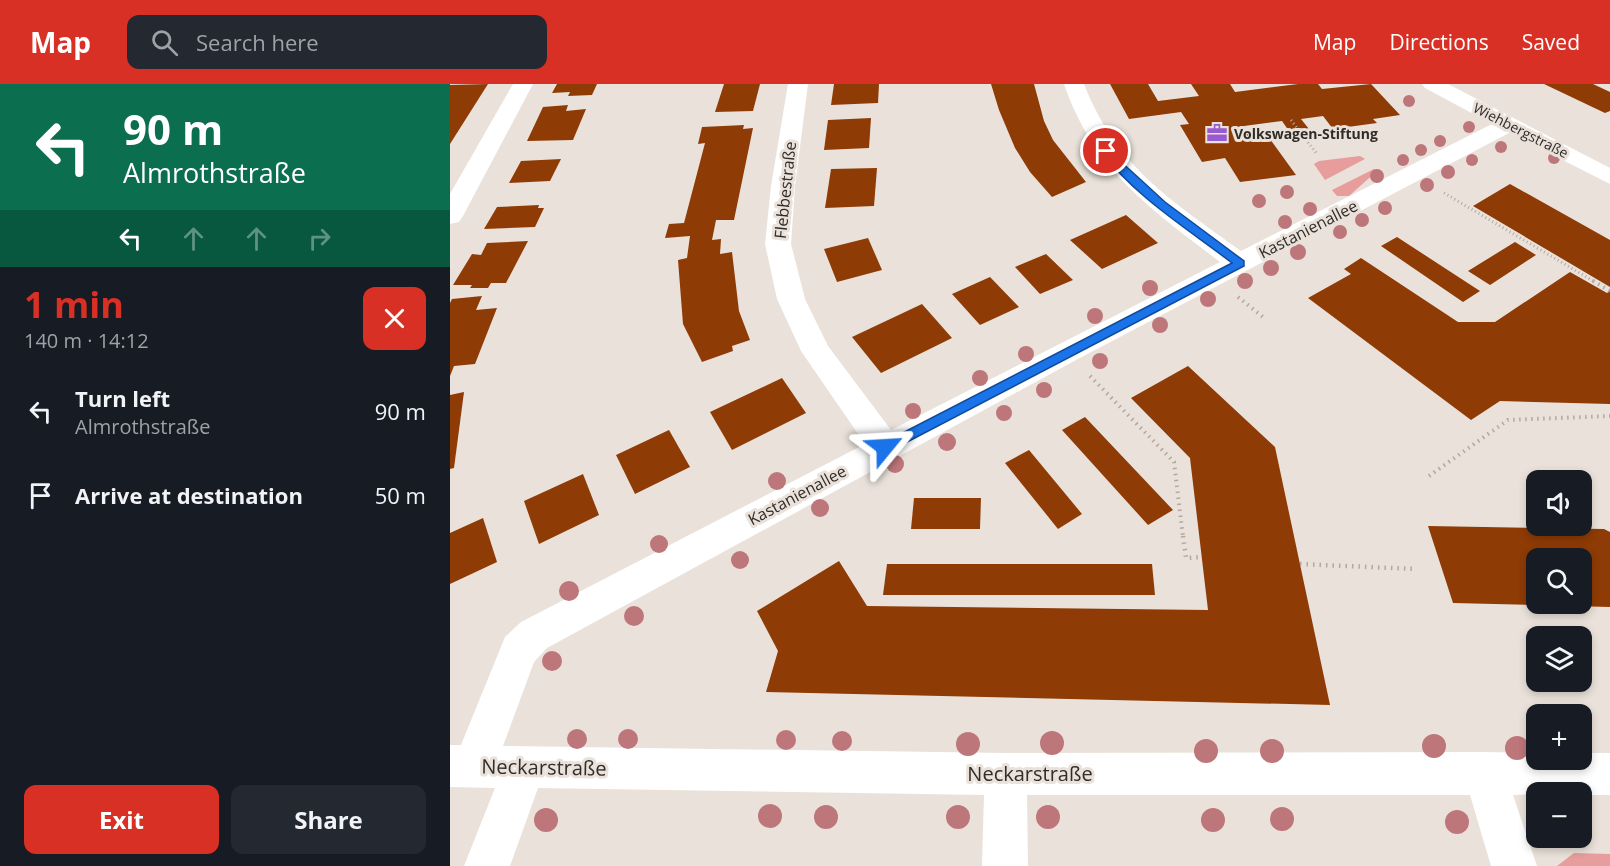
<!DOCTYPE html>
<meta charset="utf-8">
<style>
body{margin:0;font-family:"Open Sans",sans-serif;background:#242831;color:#f1f3f6;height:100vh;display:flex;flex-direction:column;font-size:22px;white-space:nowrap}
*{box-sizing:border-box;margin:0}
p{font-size:20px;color:#9ea1a6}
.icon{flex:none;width:33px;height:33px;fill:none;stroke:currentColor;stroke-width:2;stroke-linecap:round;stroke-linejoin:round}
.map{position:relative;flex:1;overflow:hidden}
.sheet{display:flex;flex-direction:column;background:#171b24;width:450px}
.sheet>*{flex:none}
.top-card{background:#0b6e4f;color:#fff;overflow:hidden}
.tools{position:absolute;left:1076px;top:386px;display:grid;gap:12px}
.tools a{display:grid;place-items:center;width:66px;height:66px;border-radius:12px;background:#171b24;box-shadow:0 3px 9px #0003;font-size:30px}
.pin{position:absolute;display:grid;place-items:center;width:51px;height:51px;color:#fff;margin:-26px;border:3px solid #fff;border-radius:50%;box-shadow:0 2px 6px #0007}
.me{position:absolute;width:66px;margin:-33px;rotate:63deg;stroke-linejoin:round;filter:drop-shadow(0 0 4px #0008)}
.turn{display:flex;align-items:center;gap:21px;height:126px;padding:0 24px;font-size:27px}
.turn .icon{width:78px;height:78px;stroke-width:2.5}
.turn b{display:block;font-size:42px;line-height:51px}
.lanes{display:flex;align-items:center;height:57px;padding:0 24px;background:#0003;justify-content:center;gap:30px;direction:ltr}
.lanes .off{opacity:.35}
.round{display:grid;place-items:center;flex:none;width:63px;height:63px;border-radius:12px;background:#242831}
.headline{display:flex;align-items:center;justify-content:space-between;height:102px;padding:0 24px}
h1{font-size:36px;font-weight:700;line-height:45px;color:#d93025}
.primary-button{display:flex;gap:12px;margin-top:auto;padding:12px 24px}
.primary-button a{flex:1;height:69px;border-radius:12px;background:#d93025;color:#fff;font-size:24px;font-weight:700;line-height:69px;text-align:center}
.primary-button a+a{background:#242831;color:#f1f3f6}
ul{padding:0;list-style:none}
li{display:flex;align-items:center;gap:18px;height:84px;padding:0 24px}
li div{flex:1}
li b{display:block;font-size:22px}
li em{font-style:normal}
header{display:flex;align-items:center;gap:36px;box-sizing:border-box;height:84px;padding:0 30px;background:#d93025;color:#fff}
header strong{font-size:28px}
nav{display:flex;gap:33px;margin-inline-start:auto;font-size:21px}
.search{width:420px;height:54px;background:#242831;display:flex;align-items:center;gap:15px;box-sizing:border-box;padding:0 21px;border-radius:12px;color:#9ea1a6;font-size:22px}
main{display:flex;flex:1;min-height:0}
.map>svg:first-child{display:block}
.green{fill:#e69d9c}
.building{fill:#8e3b05;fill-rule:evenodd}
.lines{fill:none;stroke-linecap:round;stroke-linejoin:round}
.path-far2{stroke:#b0a9a3;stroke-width:3;stroke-dasharray:1 3;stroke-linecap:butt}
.path-far1{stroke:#b0a9a3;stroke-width:4;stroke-dasharray:1.5 4.5;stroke-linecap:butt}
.path{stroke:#b0a9a3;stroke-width:4.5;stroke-dasharray:1.5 5;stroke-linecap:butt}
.minor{fill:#fff;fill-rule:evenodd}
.tree{fill:#bd767a}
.route{fill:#1a73e8;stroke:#114b97;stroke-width:1.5}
.labels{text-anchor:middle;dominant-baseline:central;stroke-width:6;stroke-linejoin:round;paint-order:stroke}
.far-street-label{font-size:14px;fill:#2f2c29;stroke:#eae2da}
.far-poi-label{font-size:14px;font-weight:bold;fill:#2f2c29;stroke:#eae2da;text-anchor:start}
.street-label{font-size:16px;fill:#2f2c29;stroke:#eae2da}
.near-street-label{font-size:20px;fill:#2f2c29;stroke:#eae2da}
</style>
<header>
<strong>Map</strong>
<div class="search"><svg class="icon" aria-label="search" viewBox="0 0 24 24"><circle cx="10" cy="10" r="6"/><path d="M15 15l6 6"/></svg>Search here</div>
<nav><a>Map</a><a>Directions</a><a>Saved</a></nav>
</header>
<main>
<section class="sheet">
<div class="top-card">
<div class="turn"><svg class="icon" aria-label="left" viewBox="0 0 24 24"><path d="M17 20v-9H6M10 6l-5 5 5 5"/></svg><div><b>90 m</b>Almrothstraße</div></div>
<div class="lanes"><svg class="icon" aria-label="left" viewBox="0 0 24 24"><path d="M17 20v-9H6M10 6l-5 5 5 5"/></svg><svg class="icon off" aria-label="ahead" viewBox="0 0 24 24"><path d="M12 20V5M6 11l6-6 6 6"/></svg><svg class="icon off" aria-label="ahead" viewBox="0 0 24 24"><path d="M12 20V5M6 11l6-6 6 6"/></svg><svg class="icon off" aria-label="right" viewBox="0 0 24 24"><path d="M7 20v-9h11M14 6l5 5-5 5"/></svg></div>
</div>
<div class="headline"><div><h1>1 min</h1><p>140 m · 14:12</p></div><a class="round" style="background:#d93025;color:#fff"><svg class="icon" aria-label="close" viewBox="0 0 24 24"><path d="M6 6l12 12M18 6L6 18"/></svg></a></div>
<ul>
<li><svg class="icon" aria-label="left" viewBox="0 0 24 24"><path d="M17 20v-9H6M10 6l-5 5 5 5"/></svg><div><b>Turn left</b><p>Almrothstraße</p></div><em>90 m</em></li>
<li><svg class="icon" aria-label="arrive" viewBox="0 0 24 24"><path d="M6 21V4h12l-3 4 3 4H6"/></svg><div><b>Arrive at destination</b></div><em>50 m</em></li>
</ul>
<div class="primary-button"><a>Exit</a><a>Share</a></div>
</section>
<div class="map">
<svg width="1160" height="782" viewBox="0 0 1160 782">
<rect width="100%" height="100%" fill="#eae2da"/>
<g class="green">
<path d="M910 72 915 75 875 96 864 80 869 77Z"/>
<path d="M924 85 927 87 899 112H887L882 106Z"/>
<path d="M1124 769 1160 770V782H1107Z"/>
</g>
<g class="building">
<path d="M38 0 0 60V1Z"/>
<path d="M107 0H147L142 11 118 12 120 8 102 9Z"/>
<path d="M274 0H310L303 27 265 28Z"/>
<path d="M384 0H429L428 19 381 21Z"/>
<path d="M541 0H584L594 37 603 56 636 98 602 113 580 88 565 64 549 26Z"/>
<path d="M660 0H698L708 17 749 12 741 0H780L785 8 848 0H868L872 5 921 0 950 31 923 35 927 39 883 45 873 32 851 35 859 45 839 47 832 37 794 42 800 50 815 48 846 91 790 98 775 74 752 78 730 41 739 40 731 28 679 35Z"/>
<path d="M1094 0H1143L1160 8V27L1155 29Z"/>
<path d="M118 21 116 27 136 25 123 56 77 57 93 23Z"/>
<path d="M421 34 419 64 374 66 378 36Z"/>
<path d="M294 41 293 45 303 44 284 136H266L262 156 271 155 270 170 282 168 289 227 300 256 282 262 283 267 252 278 233 240 228 176 237 174 240 152 215 154 219 140 234 139 255 59 248 60 252 43Z"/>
<path d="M111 75 100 97 59 99 71 77Z"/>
<path d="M427 84 424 122 375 124 381 85Z"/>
<path d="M1060 100 1160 156V203L1023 122Z"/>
<path d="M89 121 88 124H94L85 143 34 145 47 123Z"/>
<path d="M676 131 708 159 652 185 620 156Z"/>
<path d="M947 153 1030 207 1013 218 931 162Z"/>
<path d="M418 154 432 186 387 198 374 165Z"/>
<path d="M78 157 56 199H41L38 204H20L22 201H3L22 170 31 171 37 159Z"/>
<path d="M1065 158 1086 171 1040 201 1018 187Z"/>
<path d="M596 170 623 196 590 210 565 183Z"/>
<path d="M911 174 1008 238H1045L1120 188 1157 209 1160 207V320L1050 317 1021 336 858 214 901 190 894 185Z"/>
<path d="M540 193 569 223 530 241 502 210Z"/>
<path d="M32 212 26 226 47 224 25 280 4 282 0 292V219L2 215Z"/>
<path d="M472 220 502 254 431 289 402 253Z"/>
<path d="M738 282 825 363 880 621 316 608 328 567 307 527 389 477 417 522 758 526 740 374 681 314Z"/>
<path d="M332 294 356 329 282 366 260 328Z"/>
<path d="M14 308 4 384 0 385V311Z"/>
<path d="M635 333 723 426 698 441 612 346Z"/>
<path d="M219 346 240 383 185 410 166 371Z"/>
<path d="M579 366 632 430 608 445 555 379Z"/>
<path d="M133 390 149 431 89 460 74 417Z"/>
<path d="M464 414H531L530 445H461Z"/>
<path d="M33 434 47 478 0 500V449Z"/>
<path d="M978 442 1154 445 1160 448V523L1003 519ZM1086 474H1131V519H1086Z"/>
<path d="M437 480H702L705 511H433Z"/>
</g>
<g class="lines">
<g class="path-far2">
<path d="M841 36 867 70"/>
<path d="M994 109 1145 198"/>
</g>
<g class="path-far1">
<path d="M1143 197 1160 207"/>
<path d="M788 213 813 233"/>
<path d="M640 292 724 378 733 453"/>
<path d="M979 392 1058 336 1160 332"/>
</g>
<g class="path">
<path d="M733 452 736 474 752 473"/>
<path d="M850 480 965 485"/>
</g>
<g class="minor">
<path d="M63 0H83L13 132 9 138 0 140V110Z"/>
<path d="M338 0H358L345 102 341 160 355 215 378 262 441 346 770 178C700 124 644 87 614 0H634C667 84 721 116 791 167L1042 40 975 4 972 0H998L1160 84V100L1059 49 626 276 97 564 84 578 53 662 556 669 1034 668 1086 669V675H1131V669H1160V711H1131V708L1063 711 1087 782H1041L1020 711H577L578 782H532L534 711 88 704 60 782H14L45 704 0 703V661H11L55 553 71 538 415 360 351 267 327 215 315 160 321 102Z"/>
</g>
</g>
<g class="tree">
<circle cx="959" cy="17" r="6"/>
<circle cx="1019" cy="43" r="6"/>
<circle cx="990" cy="57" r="6"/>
<circle cx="1051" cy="63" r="6"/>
<circle cx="971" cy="66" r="6"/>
<circle cx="1104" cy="74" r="6"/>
<circle cx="953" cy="76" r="6"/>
<circle cx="1022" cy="76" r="6"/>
<circle cx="998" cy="88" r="7"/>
<circle cx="927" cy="92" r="7"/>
<circle cx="977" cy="101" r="7"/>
<circle cx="837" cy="108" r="7"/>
<circle cx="809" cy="117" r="7"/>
<circle cx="935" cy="124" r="7"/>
<circle cx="860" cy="125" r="7"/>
<circle cx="912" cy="136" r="7"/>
<circle cx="835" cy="138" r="7"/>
<circle cx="890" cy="148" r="7"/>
<circle cx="848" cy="168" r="8"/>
<circle cx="821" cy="184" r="8"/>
<circle cx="795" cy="197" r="8"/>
<circle cx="700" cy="204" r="8"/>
<circle cx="758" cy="215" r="8"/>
<circle cx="645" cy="232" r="8"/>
<circle cx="710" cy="241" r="8"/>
<circle cx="576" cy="270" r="8"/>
<circle cx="650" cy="277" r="8"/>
<circle cx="530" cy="294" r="8"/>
<circle cx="594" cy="306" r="8"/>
<circle cx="463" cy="327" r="8"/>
<circle cx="554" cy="329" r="8"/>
<circle cx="497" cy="358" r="9"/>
<circle cx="445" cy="380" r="9"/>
<circle cx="327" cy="397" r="9"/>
<circle cx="370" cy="424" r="9"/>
<circle cx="209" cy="460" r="9"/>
<circle cx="290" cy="476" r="9"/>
<circle cx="119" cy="507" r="10"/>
<circle cx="184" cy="532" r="10"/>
<circle cx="102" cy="577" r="10"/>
<circle cx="127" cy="655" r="10"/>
<circle cx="178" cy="655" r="10"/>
<circle cx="336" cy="656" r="10"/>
<circle cx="392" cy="657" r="10"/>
<circle cx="602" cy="659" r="12"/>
<circle cx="518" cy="660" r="12"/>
<circle cx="984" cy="662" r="12"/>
<circle cx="1067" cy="664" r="12"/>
<circle cx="756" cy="667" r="12"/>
<circle cx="822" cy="667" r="12"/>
<circle cx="320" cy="732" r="12"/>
<circle cx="376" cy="733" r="12"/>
<circle cx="508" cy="733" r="12"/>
<circle cx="598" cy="733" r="12"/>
<circle cx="832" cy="735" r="12"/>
<circle cx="96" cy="736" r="12"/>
<circle cx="763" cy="736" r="12"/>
<circle cx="1007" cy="738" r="12"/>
</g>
<path class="route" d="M656 64 715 118 794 177V182L440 367H431V360L782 179C738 145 685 113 651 67Z"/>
<defs>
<g id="office-bare" transform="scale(1.62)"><path d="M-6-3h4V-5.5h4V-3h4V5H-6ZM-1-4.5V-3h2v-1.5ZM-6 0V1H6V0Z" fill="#975ad1" stroke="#eae2da" stroke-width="2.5" paint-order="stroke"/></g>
</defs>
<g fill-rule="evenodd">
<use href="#office-bare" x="767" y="49"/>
</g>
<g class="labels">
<g class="far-street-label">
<text transform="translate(1071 46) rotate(27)">Wiehbergstraße</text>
</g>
<g class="far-poi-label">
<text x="784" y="49">Volkswagen-Stiftung</text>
</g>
<g class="street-label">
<text transform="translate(335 106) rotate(-84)">Flebbestraße</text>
<text transform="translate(858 145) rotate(-27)">Kastanienallee</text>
<text transform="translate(347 411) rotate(-28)">Kastanienallee</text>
</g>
<g class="near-street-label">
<text transform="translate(94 683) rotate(1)">Neckarstraße</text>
<text x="580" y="689">Neckarstraße</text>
</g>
</g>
</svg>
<div class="tools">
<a><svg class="icon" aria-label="sound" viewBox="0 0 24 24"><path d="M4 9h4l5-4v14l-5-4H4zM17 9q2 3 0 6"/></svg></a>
<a><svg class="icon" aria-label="search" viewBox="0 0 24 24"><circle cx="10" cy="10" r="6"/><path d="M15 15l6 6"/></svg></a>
<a><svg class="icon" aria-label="layers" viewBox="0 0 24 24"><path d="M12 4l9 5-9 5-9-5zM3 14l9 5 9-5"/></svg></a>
<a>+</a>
<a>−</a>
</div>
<div class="pin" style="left:656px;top:67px;background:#d93025"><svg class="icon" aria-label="arrive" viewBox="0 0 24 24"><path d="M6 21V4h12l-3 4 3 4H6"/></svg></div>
<svg class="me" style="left:435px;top:363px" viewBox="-20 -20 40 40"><path d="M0-17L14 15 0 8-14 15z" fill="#1a73e8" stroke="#fff" stroke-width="4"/></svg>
</div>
</main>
